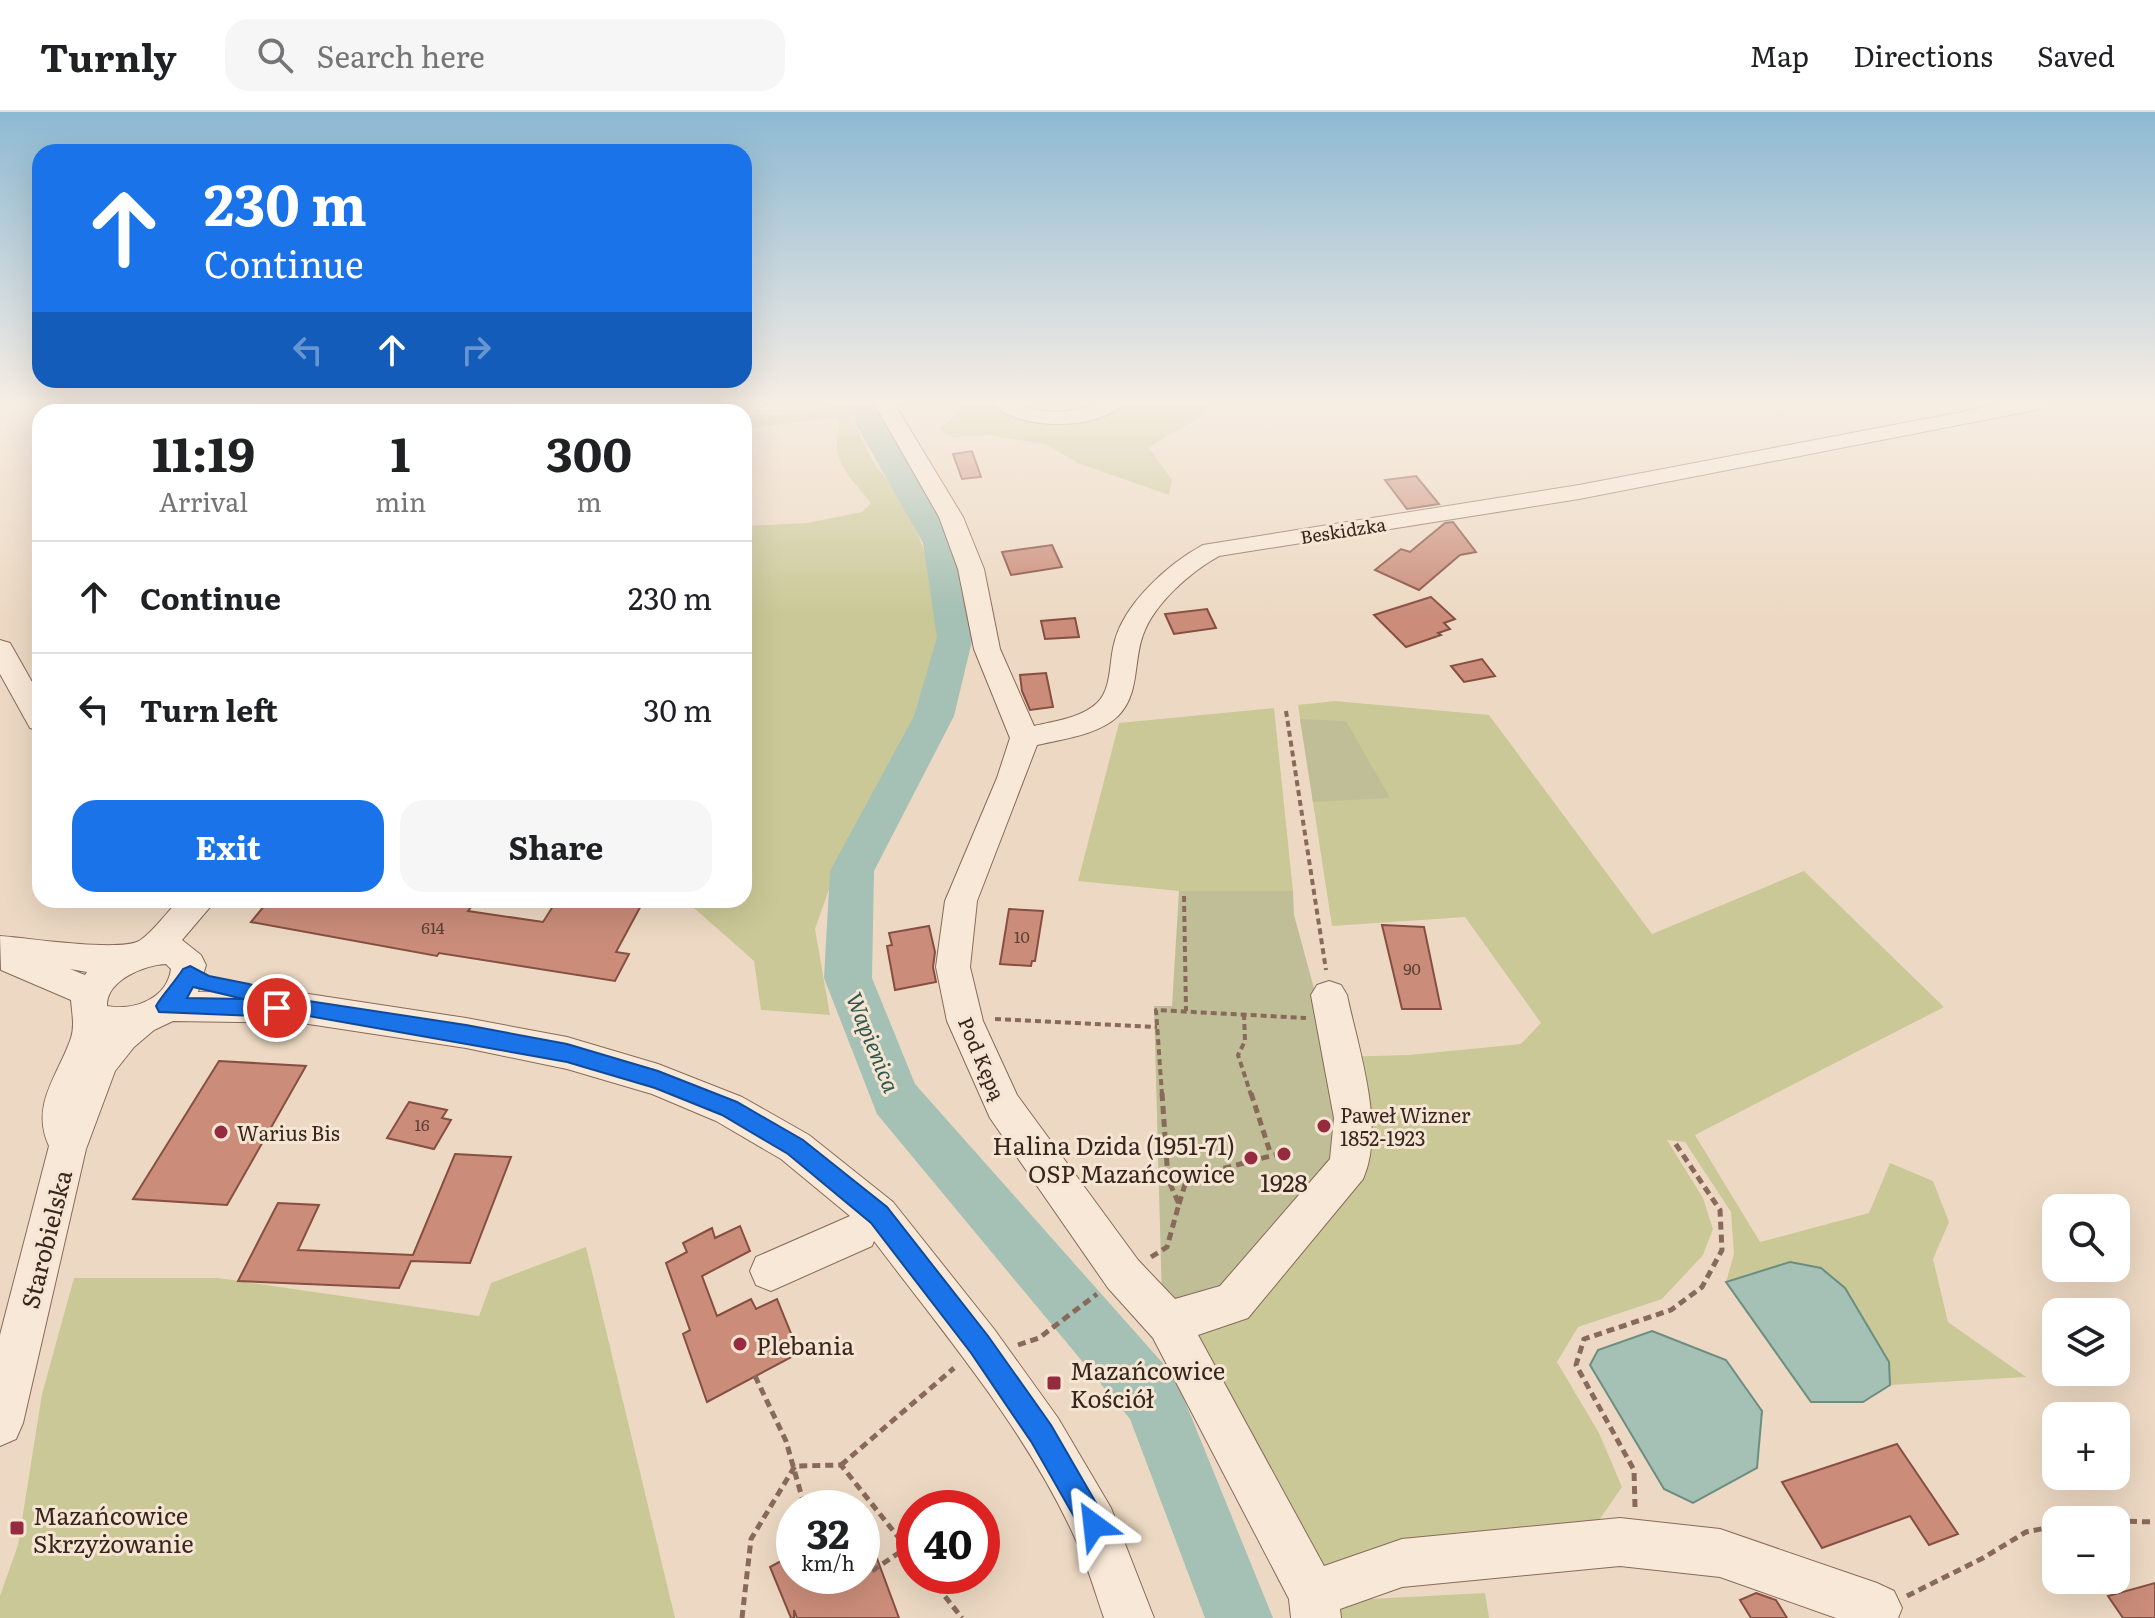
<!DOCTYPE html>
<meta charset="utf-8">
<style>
body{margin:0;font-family:Literata,serif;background:#f6f6f6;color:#202124;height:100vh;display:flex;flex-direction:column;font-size:30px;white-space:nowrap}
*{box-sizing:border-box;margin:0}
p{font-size:26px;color:#757577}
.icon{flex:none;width:44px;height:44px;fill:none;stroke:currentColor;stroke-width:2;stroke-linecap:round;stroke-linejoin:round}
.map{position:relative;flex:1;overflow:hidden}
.panel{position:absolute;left:32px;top:292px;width:720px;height:504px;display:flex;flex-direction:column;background:#fff;border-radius:24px;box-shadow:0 8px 32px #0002}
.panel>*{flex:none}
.top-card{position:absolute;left:32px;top:32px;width:720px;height:244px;border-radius:24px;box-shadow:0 8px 32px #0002;background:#1a73e8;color:#fff;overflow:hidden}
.fabs{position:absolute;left:2042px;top:1082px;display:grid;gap:16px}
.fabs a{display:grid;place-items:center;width:88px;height:88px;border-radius:16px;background:#fff;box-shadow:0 8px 32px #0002;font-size:40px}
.speed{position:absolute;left:776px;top:1378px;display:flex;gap:16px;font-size:40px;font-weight:700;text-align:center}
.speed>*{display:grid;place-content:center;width:104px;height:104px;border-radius:50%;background:#fff;box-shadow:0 8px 32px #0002;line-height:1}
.speed small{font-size:20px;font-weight:400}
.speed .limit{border:12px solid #d22;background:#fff;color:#111}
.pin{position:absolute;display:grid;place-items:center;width:68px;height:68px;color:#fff;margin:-34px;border:4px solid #fff;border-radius:50%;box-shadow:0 2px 8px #0007}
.me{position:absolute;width:88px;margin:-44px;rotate:330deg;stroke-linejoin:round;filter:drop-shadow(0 0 6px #0008)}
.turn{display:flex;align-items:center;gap:28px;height:168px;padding:0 40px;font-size:36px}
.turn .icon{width:104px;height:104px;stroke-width:2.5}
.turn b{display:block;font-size:56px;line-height:68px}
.lanes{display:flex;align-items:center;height:76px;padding:0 40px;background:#0003;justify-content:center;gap:40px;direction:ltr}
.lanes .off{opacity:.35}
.eta{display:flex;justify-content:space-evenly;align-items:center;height:136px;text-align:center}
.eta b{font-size:48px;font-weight:700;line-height:56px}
.primary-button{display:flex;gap:16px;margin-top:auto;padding:16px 40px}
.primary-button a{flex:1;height:92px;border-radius:24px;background:#1a73e8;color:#fff;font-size:32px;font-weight:700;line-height:92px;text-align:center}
.primary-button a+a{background:#f6f6f6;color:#202124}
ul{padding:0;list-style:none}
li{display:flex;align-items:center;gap:24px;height:112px;padding:0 40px;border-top:2px solid #e0e0e0}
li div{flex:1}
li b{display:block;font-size:30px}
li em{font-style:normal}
header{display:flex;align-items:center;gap:48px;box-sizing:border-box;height:112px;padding:0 40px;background:#fff;border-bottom:2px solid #e0e0e0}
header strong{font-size:38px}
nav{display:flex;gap:44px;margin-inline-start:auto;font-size:28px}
.search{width:560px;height:72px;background:#f6f6f6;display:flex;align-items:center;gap:20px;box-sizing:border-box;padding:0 28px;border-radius:24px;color:#757577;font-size:30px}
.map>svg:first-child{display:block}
.green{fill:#cbc897}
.cemetery{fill:#c0be97}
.water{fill:#a5c0b4;stroke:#6c8e80;stroke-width:2}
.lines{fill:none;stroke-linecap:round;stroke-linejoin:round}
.river{fill:#a5c0b4;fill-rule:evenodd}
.building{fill:#cb8d7a;stroke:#864f41;stroke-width:2}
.minor-casing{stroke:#886a5a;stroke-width:2}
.path-far1{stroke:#886a5a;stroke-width:4;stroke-dasharray:6 4;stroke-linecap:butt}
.path{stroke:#886a5a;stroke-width:5;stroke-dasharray:8 5;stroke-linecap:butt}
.minor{fill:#f8e8d7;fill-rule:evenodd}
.route{fill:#1a73e8;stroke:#114b97;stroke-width:2;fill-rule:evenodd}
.poi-dot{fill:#962b3f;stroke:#f5e5d3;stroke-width:3}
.labels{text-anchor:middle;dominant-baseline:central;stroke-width:6;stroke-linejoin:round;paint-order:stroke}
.number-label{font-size:16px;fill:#5d4035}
.far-street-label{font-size:18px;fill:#38261e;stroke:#f5e5d3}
.street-label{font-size:20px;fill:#38261e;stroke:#f5e5d3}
.poi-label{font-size:20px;fill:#38261e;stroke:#f5e5d3;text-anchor:start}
.water-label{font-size:22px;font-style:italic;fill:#2e574d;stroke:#f5e5d3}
.near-poi-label{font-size:24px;fill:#38261e;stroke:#f5e5d3;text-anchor:start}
.near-street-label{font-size:24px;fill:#38261e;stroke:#f5e5d3}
</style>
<header>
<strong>Turnly</strong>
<div class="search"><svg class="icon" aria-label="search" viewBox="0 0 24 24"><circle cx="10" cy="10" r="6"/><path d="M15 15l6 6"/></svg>Search here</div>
<nav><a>Map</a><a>Directions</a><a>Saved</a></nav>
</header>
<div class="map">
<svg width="2155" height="1506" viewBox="0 0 2155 1506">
<rect width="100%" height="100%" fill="#edd9c3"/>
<g class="green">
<path d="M310 291H437L434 300H325Z"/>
<path d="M824 291H844L875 353 905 390 924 438 941 505 929 577 898 651 841 743 815 817 830 903 761 898 754 849 685 788H744V414L807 411 862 400 871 391C858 374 835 354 837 331 837 321 841 316 838 305L744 317V303H786L828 296Z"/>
<path d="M960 291H995L1041 311 1063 313 1105 304 1125 291 1212 292C1195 313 1171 320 1149 336L1172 368 1169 383 1080 352 1045 332 987 323 953 325 939 317 961 299Z"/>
<path d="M1335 589 1489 603 1652 822 1804 759 1944 895 1695 1023 1760 1130 1869 1101 1890 1051 1933 1069 1949 1110 1933 1147 1948 1210 2026 1265 1890 1273 1889 1250 1790 1150 1726 1170 1734 1142 1731 1100 1685 1030 1667 1028 1703 1086 1713 1117 1703 1143 1662 1187 1578 1215 1557 1250 1599 1321 1622 1375 1595 1414 1323 1461 1184 1211 1336 945 1409 943 1521 932 1541 911 1465 805 1332 814 1298 593Z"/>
<path d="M1274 596 1293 779H1179L1078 769 1119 611Z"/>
<path d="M586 1135 675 1506H0V1484L18 1433 42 1282 74 1166H218L479 1204 491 1171Z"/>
<path d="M1485 1481 1489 1506H1333L1331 1489Z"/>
</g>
<g class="cemetery">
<path d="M1300 607 1346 609 1390 686 1313 690Z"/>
<path d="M1179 779H1293L1294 803 1321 902 1341 1049 1228 1184 1162 1188 1154 894H1172Z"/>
</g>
<g class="water">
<path d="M1790 1150 1821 1156 1845 1176 1889 1250 1890 1273 1863 1290H1811L1726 1170Z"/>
<path d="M1652 1219 1726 1248 1762 1299 1757 1356 1693 1391 1664 1377 1590 1253 1598 1238Z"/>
</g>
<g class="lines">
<path class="river" d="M844 291H872L957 431 973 525 954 604 874 759 872 866 915 972 1175 1265 1273 1506H1205L1130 1307 877 1002 824 866 830 759 914 604 937 525 923 431Z"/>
</g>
<g class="building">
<path d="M972 339 981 365 962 367 953 342Z"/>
<path d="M1416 364 1439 392 1407 397 1385 368Z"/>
<path d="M1453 410 1476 440 1460 443 1419 478 1375 458 1401 437 1410 440 1445 411Z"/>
<path d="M1052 433 1062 455 1011 463 1002 440Z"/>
<path d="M1431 485 1455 507 1444 511 1450 517 1438 521 1441 523 1406 535 1374 503Z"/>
<path d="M1207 497 1216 516 1174 522 1165 502Z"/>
<path d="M1075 506 1079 525 1045 527 1041 509Z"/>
<path d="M1482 547 1495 564 1464 570 1451 554Z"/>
<path d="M1046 561 1053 595 1030 598 1022 579 1020 563Z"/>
<path d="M269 788H437L472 794 468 799 543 810 557 788H644L616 840 629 842 615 869 439 841 437 844 251 810Z"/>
<path d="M1009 797 1043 799 1035 849H1032L1031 854 1000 852Z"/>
<path d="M1382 813 1424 815 1441 897H1402Z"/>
<path d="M929 814 935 840 933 855 936 870 895 878 887 834 892 833 889 821Z"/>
<path d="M219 949 306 954 227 1093 133 1087Z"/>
<path d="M409 990 447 998 442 1006 451 1008 434 1037 387 1026Z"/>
<path d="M455 1042 511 1045 470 1151 411 1149 399 1176 238 1169 278 1091 319 1093 298 1138 413 1143Z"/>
<path d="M740 1114 750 1139 702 1164 717 1204 751 1187 756 1197 777 1187 799 1241 707 1290 683 1222 690 1218 666 1151 687 1140 683 1131 712 1116 715 1126Z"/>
<path d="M1897 1332 1958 1422 1929 1433 1910 1404 1822 1436 1782 1370Z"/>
<path d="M865 1414 899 1506H797L794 1498V1506H791L770 1455 794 1442V1464H862V1415Z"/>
<path d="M2155 1471V1506H2123L2108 1484Z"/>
<path d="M1756 1481 1776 1488 1787 1506H1751L1740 1488Z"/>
</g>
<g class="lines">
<g class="minor-casing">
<g id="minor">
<path d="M543 291H564L561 300H539Z"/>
<path d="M874 291H894L963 405 984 457 1000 537 1034 614C1055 609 1081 606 1097 591 1112 577 1109 550 1114 532 1123 492 1168 452 1203 433L1579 373 2009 291H2050L2047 295 2040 297 1579 387 1219 444C1190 460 1154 492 1143 523 1133 550 1140 582 1118 604 1098 623 1063 627 1037 633L977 789 970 855 983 909 1017 983 1138 1148 1175 1187 1220 1174 1330 1047 1334 1006 1311 883 1317 873 1329 869 1341 873 1347 883C1358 936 1386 1016 1363 1067L1248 1206 1198 1223 1324 1454 1402 1427 1620 1406 1720 1417 1877 1471 1894 1479 1902 1496 1898 1506H1836L1720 1465 1620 1454 1402 1475 1340 1497 1341 1506H1291L1289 1487 1153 1226 1108 1176 990 1006 947 909 936 855 945 789 997 666 1010 626 974 537 958 457 939 405Z"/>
<path d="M993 291C1019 290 1032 299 1055 300 1079 300 1097 290 1123 291 1100 319 1016 319 993 291Z"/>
<path d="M0 528 10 531 40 584V619L30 616 0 562Z"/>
<path d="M179 788H216L182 828 201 843 206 853 198 880 302 881 466 906 567 925 658 952 742 985 809 1023 893 1090 994 1217 1058 1306 1111 1396 1154 1506H1104C1095 1480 1087 1452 1075 1426 1026 1318 945 1223 874 1129L872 1134 771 1179 756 1173 750 1159 756 1145 850 1104 781 1047 716 1009 652 982 567 957 466 936 302 911 173 909 154 918 134 935 115 959 86 1037 23 1311 16 1327 0 1334V1223L49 1034C30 993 58 964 71 926 75 914 72 901 71 888L1 858 0 824C29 826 118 840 139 829 153 820 167 800 179 788ZM166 852 171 857C167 887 134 899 107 894 106 868 145 853 166 852ZM70 857 87 860 85 863Z"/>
</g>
</g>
<g class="path-far1">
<path d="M1286 599 1326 858"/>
<path d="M1184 784 1186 899"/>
<path d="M1244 902 1245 929 1238 943 1251 983"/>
<path d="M995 907 1157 915"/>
<path d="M1162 983 1156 898 1306 906"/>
</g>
<g class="path">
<path d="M1251 981 1271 1043"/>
<path d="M1179 1092 1187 1066 1278 1042"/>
<path d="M1151 1145 1167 1135 1179 1092 1168 1067 1162 981"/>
<path d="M1018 1233 1039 1226 1097 1182"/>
<path d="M755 1264 786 1329 805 1396"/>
<path d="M841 1353 954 1256"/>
<path d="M1635 1395 1634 1358 1576 1253 1584 1227 1671 1198 1702 1175 1722 1138 1720 1098 1675 1031"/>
<path d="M2087 1408H2105"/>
<path d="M2116 1409 2155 1410"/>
<path d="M872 1459 906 1436"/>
<path d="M929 1464 962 1506"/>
<path d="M1907 1484 1983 1446 2026 1420 2056 1414"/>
<path d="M742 1506 751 1427 795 1354 841 1353 914 1445"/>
</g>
<use href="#minor" class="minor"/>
</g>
<linearGradient id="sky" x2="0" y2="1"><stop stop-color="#8db9d3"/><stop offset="0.58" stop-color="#f7eee4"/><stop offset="1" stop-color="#f7eee4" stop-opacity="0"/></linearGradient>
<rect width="2155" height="501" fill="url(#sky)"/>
<path class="route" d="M190 854 209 864 249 872 302 888 466 913 567 932 658 959 737 990 803 1028 887 1095 988 1224 1051 1313 1103 1403 1107 1413 1103 1422 1094 1426 1084 1422 1032 1331 971 1241 871 1111 788 1042 722 1003 655 976 567 950 286 900 277 905 159 900 156 894C162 883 175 870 183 857ZM193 875 244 887 187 886Z"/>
<g class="poi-dot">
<circle cx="1324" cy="1014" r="8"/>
<circle cx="221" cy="1020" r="8"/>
<circle cx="1284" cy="1042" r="8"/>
<circle cx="1251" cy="1046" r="8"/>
<circle cx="740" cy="1232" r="8"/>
<rect x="1046" y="1263" width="16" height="16" rx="4"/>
<rect x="9" y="1408" width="16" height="16" rx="4"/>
</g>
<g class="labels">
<g class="number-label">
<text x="433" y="815">614</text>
<text x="1022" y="824">10</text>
<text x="1412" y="856">90</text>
<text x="422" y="1012">16</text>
</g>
<g class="far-street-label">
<text transform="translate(1343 418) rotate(-9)">Beskidzka</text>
</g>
<g class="street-label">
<text transform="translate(983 946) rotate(67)">Pod Kępą</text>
</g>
<g class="poi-label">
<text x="1340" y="1002">Paweł Wizner<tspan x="1340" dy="23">1852-1923</tspan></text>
<text x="237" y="1020">Warius Bis</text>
</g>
<g class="water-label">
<text transform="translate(874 930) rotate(68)">Wapienica</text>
</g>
<g class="near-poi-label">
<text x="1235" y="1032" text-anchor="end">Halina Dzida (1951-71)<tspan x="1235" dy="28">OSP Mazańcowice</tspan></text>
<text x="1284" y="1069" text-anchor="middle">1928</text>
<text x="756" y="1232">Plebania</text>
<text x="1070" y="1257">Mazańcowice<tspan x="1070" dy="28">Kościół</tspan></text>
<text x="33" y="1402">Mazańcowice<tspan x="33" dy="28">Skrzyżowanie</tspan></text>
</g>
<g class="near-street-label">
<text transform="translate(45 1127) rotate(-76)">Starobielska</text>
</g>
</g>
</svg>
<div class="fabs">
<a><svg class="icon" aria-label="search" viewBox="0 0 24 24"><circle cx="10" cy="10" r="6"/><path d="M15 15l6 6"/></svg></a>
<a><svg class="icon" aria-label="layers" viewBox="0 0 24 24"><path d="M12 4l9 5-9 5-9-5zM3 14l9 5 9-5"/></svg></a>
<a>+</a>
<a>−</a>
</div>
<div class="speed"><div>32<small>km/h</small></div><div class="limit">40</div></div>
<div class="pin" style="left:277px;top:896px;background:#d93025"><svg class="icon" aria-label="arrive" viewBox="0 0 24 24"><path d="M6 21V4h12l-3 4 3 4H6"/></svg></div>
<svg class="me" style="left:1094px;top:1413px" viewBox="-20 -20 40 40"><path d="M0-17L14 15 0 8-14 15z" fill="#1a73e8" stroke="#fff" stroke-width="4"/></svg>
<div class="top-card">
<div class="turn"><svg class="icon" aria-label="ahead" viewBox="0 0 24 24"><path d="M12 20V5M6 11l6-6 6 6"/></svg><div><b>230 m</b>Continue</div></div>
<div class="lanes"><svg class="icon off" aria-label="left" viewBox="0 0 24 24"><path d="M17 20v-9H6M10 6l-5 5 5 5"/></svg><svg class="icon" aria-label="ahead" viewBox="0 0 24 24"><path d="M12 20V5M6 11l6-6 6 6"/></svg><svg class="icon off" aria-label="right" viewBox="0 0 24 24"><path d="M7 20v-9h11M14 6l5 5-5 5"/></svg></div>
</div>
<section class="panel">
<div class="eta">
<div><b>11:19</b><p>Arrival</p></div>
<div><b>1</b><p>min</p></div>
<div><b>300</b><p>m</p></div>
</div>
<ul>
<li><svg class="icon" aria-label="ahead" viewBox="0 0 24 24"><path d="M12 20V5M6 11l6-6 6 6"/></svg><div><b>Continue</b></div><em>230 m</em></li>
<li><svg class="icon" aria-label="left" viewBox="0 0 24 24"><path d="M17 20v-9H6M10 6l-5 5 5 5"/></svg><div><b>Turn left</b></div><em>30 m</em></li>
</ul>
<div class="primary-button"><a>Exit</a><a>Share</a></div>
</section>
</div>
